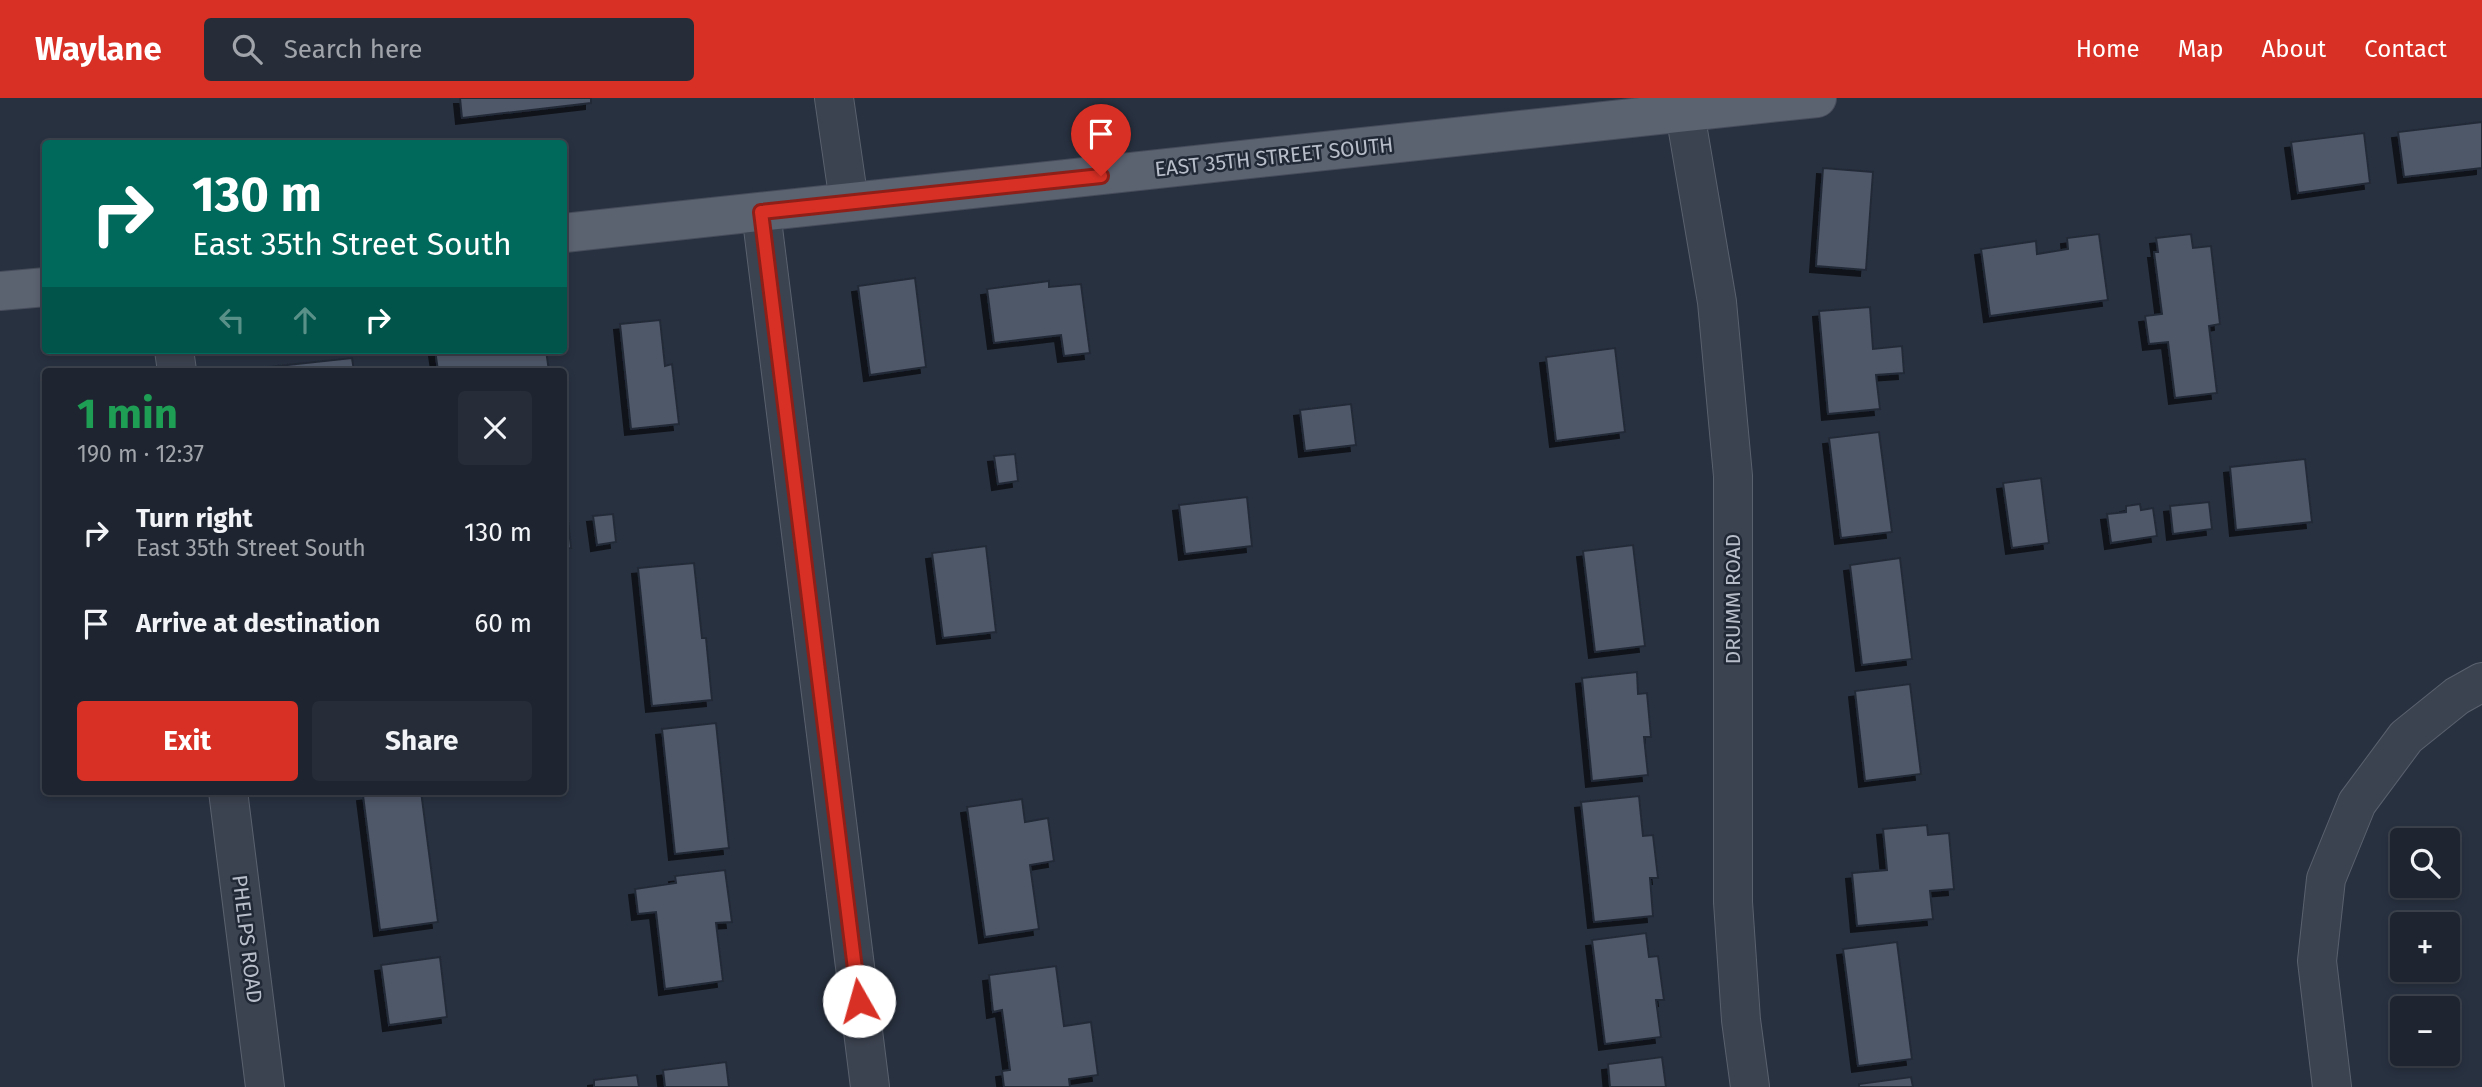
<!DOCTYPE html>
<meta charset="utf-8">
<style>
body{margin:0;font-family:"Fira Sans",sans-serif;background:#262d38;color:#f1f3f6;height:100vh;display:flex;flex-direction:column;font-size:26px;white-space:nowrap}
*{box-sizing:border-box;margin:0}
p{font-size:23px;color:#a1a5ab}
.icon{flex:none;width:38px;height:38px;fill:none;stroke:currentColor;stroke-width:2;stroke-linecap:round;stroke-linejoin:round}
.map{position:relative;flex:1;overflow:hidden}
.drawer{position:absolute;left:42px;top:270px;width:525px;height:427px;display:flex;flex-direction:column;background:#1e2530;border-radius:7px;box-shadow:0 4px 10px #0003,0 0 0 2px #3c424c}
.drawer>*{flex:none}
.guide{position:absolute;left:42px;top:42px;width:525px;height:214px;border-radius:7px;box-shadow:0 4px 10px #0003,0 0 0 2px #3c424c;background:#00695c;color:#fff;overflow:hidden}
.controls{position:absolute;left:2390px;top:730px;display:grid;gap:14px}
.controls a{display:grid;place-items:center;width:70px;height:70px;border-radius:7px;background:#1e2530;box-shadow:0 4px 10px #0003,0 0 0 2px #3c424c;font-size:35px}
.pin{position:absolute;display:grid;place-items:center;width:60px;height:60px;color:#fff;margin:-72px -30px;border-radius:50% 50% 50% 0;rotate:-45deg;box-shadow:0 0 7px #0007}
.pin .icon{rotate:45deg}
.me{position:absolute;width:77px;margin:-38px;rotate:353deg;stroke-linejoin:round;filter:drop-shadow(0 0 5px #0008)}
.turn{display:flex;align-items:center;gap:24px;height:147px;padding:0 35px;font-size:32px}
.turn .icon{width:91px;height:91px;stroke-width:2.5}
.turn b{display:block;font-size:49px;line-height:60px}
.lanes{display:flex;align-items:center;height:66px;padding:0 35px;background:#0003;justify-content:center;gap:35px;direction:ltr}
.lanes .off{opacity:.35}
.round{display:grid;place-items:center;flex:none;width:74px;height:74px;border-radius:7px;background:#262d38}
.overview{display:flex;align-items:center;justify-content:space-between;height:119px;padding:0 35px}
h1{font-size:42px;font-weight:700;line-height:52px;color:#1e9e55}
.primary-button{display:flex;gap:14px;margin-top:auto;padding:14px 35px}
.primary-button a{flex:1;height:80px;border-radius:7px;background:#d93025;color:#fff;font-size:28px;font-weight:700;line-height:80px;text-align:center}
.primary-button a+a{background:#262d38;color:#f1f3f6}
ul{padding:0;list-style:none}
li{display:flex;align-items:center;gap:21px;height:91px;padding:0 35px}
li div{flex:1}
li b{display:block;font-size:26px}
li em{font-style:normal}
header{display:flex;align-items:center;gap:42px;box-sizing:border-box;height:98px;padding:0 35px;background:#d93025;color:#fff}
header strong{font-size:33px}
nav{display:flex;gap:38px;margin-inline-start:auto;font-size:24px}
.search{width:490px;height:63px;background:#262d38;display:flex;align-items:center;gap:18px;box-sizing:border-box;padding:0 24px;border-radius:7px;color:#a1a5ab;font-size:26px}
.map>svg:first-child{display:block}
.building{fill:#4f5869;stroke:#232a38;stroke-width:2;filter:url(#shadow)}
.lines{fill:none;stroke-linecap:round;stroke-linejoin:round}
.minor-casing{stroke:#5a616e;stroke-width:40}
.major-casing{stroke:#464c5a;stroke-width:40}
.minor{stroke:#3c4350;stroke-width:38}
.major{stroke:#5b6270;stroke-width:38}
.route-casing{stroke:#8d1f18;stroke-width:18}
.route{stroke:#d93025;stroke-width:12}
.labels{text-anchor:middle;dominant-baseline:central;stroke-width:5;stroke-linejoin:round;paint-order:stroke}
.street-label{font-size:21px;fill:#b9bfca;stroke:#212836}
</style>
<header>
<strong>Waylane</strong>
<div class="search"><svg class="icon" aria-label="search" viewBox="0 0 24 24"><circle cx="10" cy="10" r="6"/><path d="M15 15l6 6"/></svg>Search here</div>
<nav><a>Home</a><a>Map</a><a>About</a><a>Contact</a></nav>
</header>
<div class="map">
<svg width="2482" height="989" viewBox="0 0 2482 989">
<defs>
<filter id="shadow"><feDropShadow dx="-6" dy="6" stdDeviation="0" flood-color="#0009"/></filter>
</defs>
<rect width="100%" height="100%" fill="#283140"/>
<g class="building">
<path d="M460 0H591V5L462 20Z"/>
<path d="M2482 24V70L2404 79 2398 34Z"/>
<path d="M2364 35 2370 85 2298 95 2291 44Z"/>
<path d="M1823 70 1873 74 1866 172 1816 168Z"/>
<path d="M2099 136 2108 202 1990 218 1981 151 2036 143 2037 156 2068 151 2067 140Z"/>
<path d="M2191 136 2193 150 2211 148 2220 226 2209 228 2217 295 2175 300 2168 244 2149 246 2145 218 2162 216 2154 154H2158L2156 140Z"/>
<path d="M915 180 926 269 870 277 858 188Z"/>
<path d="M1049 183V189L1081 186 1090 255 1064 258 1061 237 994 245 987 191Z"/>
<path d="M1870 209 1873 251 1902 248 1904 275 1876 277 1880 311 1828 316 1819 213Z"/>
<path d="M660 222 665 268 672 266 679 326 631 331 620 226Z"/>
<path d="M1615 250 1625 334 1556 343 1546 259Z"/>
<path d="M435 252H546L549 273H438Z"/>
<path d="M352 260 354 273H269V269Z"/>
<path d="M1351 306 1356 347 1305 353 1300 312Z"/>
<path d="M1879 334 1892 434 1841 440 1829 340Z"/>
<path d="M1015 356 1018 383 998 386 994 358Z"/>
<path d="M2305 361 2312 424 2236 432 2230 369Z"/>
<path d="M2041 380 2049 445 2012 450 2003 385Z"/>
<path d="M1247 399 1252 448 1185 456 1179 407Z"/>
<path d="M2209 404 2212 431 2173 436 2170 408Z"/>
<path d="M2140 406 2141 412 2153 410 2157 438 2111 445 2107 416 2126 414V408Z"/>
<path d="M613 416 616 444 597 447 593 418Z"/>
<path d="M568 422 571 450 564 451V423Z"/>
<path d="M1633 447 1645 548 1595 554 1583 453Z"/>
<path d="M986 448 996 534 943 540 932 455Z"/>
<path d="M1900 460 1912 561 1862 567 1850 467Z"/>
<path d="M694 465 702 540H706L712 602 652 608 638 470Z"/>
<path d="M1637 574 1638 596 1647 595 1651 639H1644L1648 677 1592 683 1582 580Z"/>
<path d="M1910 586 1921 676 1865 683 1855 593Z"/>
<path d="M716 625 729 750 675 756 662 631Z"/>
<path d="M395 693H421L438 824 380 832 363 697Z"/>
<path d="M1639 698 1643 738 1653 737 1658 780H1650L1653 818 1594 824 1581 704Z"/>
<path d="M1022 701 1025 724 1048 720 1054 763 1030 767 1039 831 985 839 967 709Z"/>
<path d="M1927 727 1928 737 1949 735 1954 791 1930 793 1933 821 1857 828 1852 775 1887 772 1883 731Z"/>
<path d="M725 772 732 824 716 825 723 883 665 891 656 814 638 816 635 791 676 785 675 778Z"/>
<path d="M1646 835 1649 859 1658 858 1664 902H1656L1661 939 1605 946 1592 842Z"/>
<path d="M1897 844 1912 961 1858 968 1843 851Z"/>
<path d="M440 859 447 919 389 927 381 867Z"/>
<path d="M1056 868 1064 928 1091 924 1098 977 1069 981 1070 989H1004L1002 973 1010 972 1002 912 993 914 989 877Z"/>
<path d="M1662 959 1666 989H1610L1608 966Z"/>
<path d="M726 964 729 989H665L663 972Z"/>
<path d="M637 977 639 989H594V982Z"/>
<path d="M1911 979 1913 989H1859V986Z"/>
</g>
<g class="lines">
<g class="minor-casing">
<g id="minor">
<path d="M834 0 849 104"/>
<path d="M1685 15 1717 204 1733 378V804L1741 922 1750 989"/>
<path d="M761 114 870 989"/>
<path d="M174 252 177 273"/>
<path d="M228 693 265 989"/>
<path d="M2332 989 2317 863 2326 781 2357 705 2406 639 2457 598 2482 584"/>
</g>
</g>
<g class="major-casing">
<g id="major">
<path d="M564 135 1817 0"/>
<path d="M0 193 46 189"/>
</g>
</g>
<use href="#minor" class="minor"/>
<use href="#major" class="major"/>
</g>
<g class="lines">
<g class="route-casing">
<path id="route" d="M859 903 761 114 1101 78"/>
</g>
<use href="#route" class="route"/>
</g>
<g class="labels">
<g class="street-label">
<text transform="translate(1274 59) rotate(-6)">EAST 35TH STREET SOUTH</text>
<text transform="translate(1733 501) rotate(-90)">DRUMM ROAD</text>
<text transform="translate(247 841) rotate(83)">PHELPS ROAD</text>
</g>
</g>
</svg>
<div class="controls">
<a><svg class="icon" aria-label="search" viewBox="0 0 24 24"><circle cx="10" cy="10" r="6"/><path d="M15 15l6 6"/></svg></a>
<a>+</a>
<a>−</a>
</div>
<div class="pin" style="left:1101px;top:78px;background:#d93025"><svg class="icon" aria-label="arrive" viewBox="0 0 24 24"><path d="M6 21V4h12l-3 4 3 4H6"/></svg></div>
<svg class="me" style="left:859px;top:903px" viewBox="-20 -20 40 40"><circle r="19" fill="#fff"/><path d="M0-13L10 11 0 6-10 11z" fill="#d93025"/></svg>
<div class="guide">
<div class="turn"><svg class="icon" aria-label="right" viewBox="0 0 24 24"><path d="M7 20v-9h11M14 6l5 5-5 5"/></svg><div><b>130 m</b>East 35th Street South</div></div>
<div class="lanes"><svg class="icon off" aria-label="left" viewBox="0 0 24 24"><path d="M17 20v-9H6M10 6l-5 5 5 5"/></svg><svg class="icon off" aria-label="ahead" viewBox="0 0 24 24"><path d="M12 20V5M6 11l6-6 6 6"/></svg><svg class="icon" aria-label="right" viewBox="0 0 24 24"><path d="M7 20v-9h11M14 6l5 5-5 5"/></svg></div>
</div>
<section class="drawer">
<div class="overview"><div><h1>1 min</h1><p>190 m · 12:37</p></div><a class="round"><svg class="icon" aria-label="close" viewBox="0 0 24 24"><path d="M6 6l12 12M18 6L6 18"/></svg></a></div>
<ul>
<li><svg class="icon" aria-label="right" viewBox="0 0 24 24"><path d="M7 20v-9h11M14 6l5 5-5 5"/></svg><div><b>Turn right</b><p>East 35th Street South</p></div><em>130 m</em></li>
<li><svg class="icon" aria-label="arrive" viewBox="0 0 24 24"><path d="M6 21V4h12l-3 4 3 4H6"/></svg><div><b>Arrive at destination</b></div><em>60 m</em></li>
</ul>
<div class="primary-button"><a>Exit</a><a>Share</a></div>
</section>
</div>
